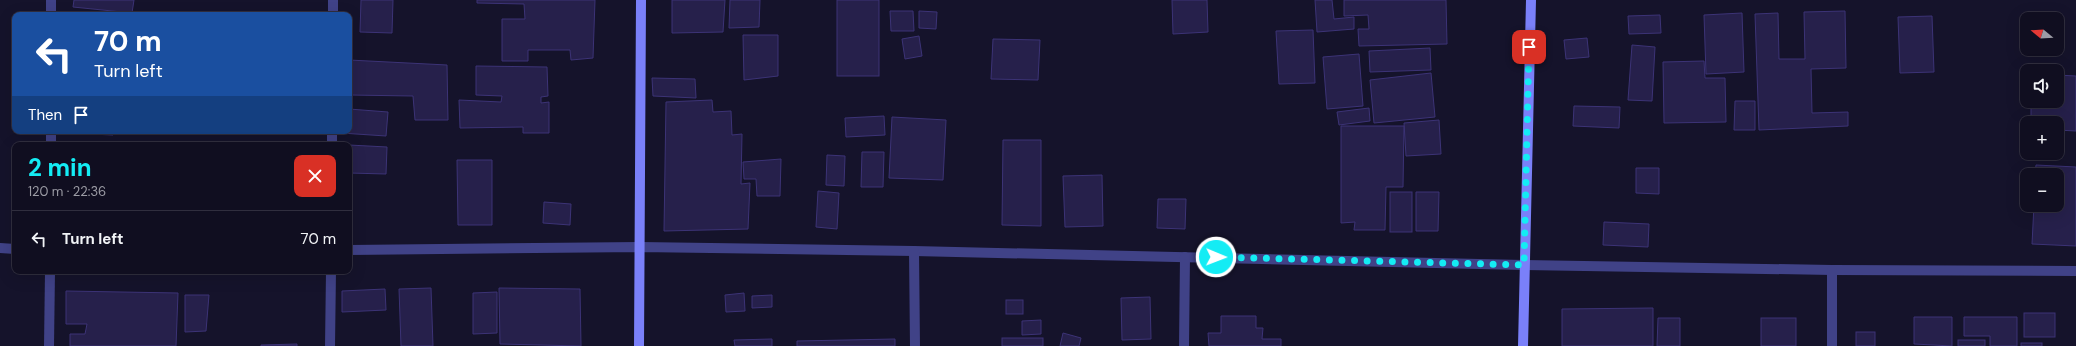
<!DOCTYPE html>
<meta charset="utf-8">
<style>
body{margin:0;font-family:"DM Sans",sans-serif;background:#191729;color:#f1f3f6;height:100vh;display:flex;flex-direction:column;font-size:15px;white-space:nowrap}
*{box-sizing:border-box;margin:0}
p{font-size:13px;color:#9c9ca5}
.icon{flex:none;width:22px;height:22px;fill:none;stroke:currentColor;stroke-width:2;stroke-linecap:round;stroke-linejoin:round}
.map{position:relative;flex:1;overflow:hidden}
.sheet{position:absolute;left:12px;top:142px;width:340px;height:132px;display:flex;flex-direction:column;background:#100e20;border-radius:8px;box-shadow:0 4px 16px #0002,0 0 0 1px #302e3e}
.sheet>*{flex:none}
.guide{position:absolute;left:12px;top:12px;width:340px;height:122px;border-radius:8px;box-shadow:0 4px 16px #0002,0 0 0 1px #302e3e;background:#1a4fa0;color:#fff;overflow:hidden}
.needle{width:26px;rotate:288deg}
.buttons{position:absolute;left:2020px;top:12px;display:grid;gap:8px}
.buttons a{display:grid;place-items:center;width:44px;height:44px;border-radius:8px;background:#100e20;box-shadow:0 4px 16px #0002,0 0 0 1px #302e3e;font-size:20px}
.pin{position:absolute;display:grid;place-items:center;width:34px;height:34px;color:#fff;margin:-17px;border-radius:8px;box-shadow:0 2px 6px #0006}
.me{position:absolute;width:44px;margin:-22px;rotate:91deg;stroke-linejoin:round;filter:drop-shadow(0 0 3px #0008)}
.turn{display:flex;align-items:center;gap:14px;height:84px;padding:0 16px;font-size:18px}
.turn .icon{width:52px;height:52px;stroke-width:2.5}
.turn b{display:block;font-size:28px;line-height:34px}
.then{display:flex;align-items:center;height:38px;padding:0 16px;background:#0003;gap:8px;font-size:15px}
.round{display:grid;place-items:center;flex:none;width:42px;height:42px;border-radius:8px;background:#191729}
.headline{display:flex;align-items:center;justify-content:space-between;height:68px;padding:0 16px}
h1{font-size:24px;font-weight:700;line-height:30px;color:#14ecf4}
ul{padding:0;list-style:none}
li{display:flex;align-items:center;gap:12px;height:56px;padding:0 16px;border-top:1px solid #302e3e}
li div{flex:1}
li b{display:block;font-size:15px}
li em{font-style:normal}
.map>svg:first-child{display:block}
.building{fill:#26204b;stroke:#3c3376}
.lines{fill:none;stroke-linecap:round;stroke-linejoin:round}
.street{stroke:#404287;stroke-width:10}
.secondary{stroke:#7a80f9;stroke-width:10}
.route{stroke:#14ecf4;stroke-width:7;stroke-dasharray:0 12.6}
</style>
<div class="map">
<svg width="2076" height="346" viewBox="0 0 2076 346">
<rect width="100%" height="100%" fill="#15132b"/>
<g class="building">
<path d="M74 0H134L132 13 73 7Z"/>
<path d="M361 0H393L392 33 360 32Z"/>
<path d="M477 0H595L593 58 571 60 570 50H528V61H502V19H525L524 4 477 3Z"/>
<path d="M672 0H725L723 32 672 33Z"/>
<path d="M730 0H760L759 27 729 28Z"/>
<rect x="837" y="0" width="42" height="76"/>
<path d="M1172 0H1207L1208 32 1173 34Z"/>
<path d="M1315 0H1332L1334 19 1354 17V29L1317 32Z"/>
<path d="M1344 0H1446L1447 44 1359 46 1358 29H1369L1368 15 1344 16Z"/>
<path d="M890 11H913L914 31H891Z"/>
<path d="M919 11 937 12 936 29 919 28Z"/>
<path d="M1845 11 1846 68 1811 69 1812 113 1848 112V126L1759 130 1755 14 1778 13 1779 59H1805L1804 12Z"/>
<path d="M1742 13 1744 72 1706 74 1704 15Z"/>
<path d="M1660 15 1661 33 1629 34 1628 16Z"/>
<path d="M1932 16 1934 72 1900 73 1898 17Z"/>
<path d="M1313 30 1315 83 1279 84 1276 31Z"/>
<path d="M743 35H778V76L744 80Z"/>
<path d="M919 36 922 56 905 59 902 39Z"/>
<path d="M1587 38 1589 57 1566 59 1564 40Z"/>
<path d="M993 39 1040 40 1038 80 991 79Z"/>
<path d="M1632 45 1655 47 1652 101 1628 100Z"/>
<path d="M1430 48 1431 70 1370 72 1369 51Z"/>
<path d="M1359 54 1363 106 1327 109 1323 57Z"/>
<path d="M349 60 447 65 448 120H415L413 96 349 95Z"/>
<path d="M1704 61 1705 78H1725L1726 122 1664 123 1663 62Z"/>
<path d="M476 66 547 67 548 96 541 97V103L549 102V133H523V127L460 128 459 100 501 102 502 96 476 95Z"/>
<path d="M1431 73 1435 117 1374 123 1370 80Z"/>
<path d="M2057 75 2076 76V131L2057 130V123H2031V101H2057Z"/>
<path d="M652 78 695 79 696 98 653 96Z"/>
<path d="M712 100 713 112 731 111 732 135 742 134 741 184 750 183 748 229 664 231 666 102Z"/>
<path d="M1735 101H1755V130H1734Z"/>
<path d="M1574 106 1620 107 1619 128 1573 126Z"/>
<path d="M1369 108 1370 121 1339 125 1337 112Z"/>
<path d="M349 109 388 112 386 136 341 133V131H349Z"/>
<path d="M884 116 885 135 846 137 845 118Z"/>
<path d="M892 117 946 120 943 180 889 178Z"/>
<path d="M1439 120 1441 154 1406 156 1404 123Z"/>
<path d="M1341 126H1404L1403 187H1386L1385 230H1354L1355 222 1341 223Z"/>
<path d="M91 131H113V135L91 134Z"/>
<rect x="134" y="131" width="32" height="1"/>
<path d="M1003 140H1041V226L1002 225Z"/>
<path d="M349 145 387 147 386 174 349 173Z"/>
<path d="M862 152H884L883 187H861Z"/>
<path d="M827 155 845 156 844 186 826 185Z"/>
<path d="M781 159 780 196H757L756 179H744L743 162Z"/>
<path d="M457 160H492V225H458Z"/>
<path d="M2036 165 2076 167V246L2032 244 2034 205H2057V175H2035Z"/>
<path d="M1636 168H1659V194L1636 193Z"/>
<path d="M1102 175 1103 226 1065 227 1063 176Z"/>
<path d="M818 191 839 193 837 229 816 227Z"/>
<rect x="1390" y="192" width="22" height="40"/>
<path d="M1416 192H1439L1438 231H1416Z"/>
<path d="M1158 199H1186L1185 229 1157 228Z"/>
<path d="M544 202 571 204 570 225 543 223Z"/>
<path d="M1604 222 1649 224 1648 247 1603 245Z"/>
<path d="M431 288 433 346H401L399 289Z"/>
<path d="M499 288 580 289 581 346 500 344Z"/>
<path d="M385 289 386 310 342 312V291Z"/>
<path d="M66 291 178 293 176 346H70V334H85L87 324H66Z"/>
<path d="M497 292V333L473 334V293Z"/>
<path d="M744 293 745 311 726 312 725 295Z"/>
<path d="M185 295H209L206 331 185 332Z"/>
<path d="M772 295V307L752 308V296Z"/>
<path d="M1150 297 1151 339 1122 340 1121 298Z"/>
<rect x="1006" y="300" width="17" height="14"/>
<path d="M1653 308V346H1562V309Z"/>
<rect x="2024" y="313" width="31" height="24"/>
<path d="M1221 316H1256V328H1263L1262 339H1281V346H1209L1208 333H1221Z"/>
<path d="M1914 317H1952V346L1914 344Z"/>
<path d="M1964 317H2017V346H1990V336H1964Z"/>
<path d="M1658 318H1680V346H1657Z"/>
<rect x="1761" y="318" width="35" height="28"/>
<path d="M1041 320V334L1022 335V321Z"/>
<rect x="1856" y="332" width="19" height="14"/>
<path d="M1063 333 1081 338 1079 346H1060Z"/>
<rect x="1002" y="338" width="41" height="8"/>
<path d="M772 339V346H735L734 340Z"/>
<path d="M895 339V346H797V341Z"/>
<rect x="1958" y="340" width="27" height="6"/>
<rect x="2021" y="343" width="21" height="3"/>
<path d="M297 344V346H261V345Z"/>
</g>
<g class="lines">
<g class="street">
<path d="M51 15V0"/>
<path d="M333 15V0"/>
<path d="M51 145V131"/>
<path d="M332 145V131"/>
<path d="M0 248 15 249"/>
<path d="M349 250 640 247 914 251 1524 265 1832 270 2076 271"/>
<path d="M914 251 915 346"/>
<path d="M49 346 50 271"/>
<path d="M330 346 331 271"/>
<path d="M1184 346 1185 257"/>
<path d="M1832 346V270"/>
</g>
<g class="secondary">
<path d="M639 346 641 0"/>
<path d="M1523 346 1531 0"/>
</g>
</g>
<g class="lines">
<path class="route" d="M1216 257 1524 265 1529 47"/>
</g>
</svg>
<div class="buttons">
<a><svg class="needle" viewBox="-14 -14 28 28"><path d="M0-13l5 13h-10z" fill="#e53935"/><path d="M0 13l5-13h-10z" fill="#9c9ca5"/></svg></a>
<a><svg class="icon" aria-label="sound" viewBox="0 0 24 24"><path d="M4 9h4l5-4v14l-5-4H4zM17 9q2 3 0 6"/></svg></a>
<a>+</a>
<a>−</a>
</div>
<div class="pin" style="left:1529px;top:47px;background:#d93025"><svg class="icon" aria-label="arrive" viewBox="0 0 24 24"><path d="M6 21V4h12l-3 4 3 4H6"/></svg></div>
<svg class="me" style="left:1216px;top:257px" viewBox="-20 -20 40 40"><circle r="17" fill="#14ecf4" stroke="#fff" stroke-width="3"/><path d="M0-11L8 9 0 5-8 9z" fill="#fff"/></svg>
<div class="guide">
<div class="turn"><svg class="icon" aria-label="left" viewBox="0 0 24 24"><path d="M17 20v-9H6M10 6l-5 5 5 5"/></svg><div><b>70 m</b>Turn left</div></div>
<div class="then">Then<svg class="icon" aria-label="arrive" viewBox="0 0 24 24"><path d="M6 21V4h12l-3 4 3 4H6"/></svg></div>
</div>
<section class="sheet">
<div class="headline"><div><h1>2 min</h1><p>120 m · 22:36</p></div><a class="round" style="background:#d93025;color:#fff"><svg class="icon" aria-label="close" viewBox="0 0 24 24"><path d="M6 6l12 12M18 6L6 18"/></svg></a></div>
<ul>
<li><svg class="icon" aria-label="left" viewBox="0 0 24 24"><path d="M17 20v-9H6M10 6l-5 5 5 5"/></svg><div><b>Turn left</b></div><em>70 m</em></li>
</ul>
</section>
</div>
